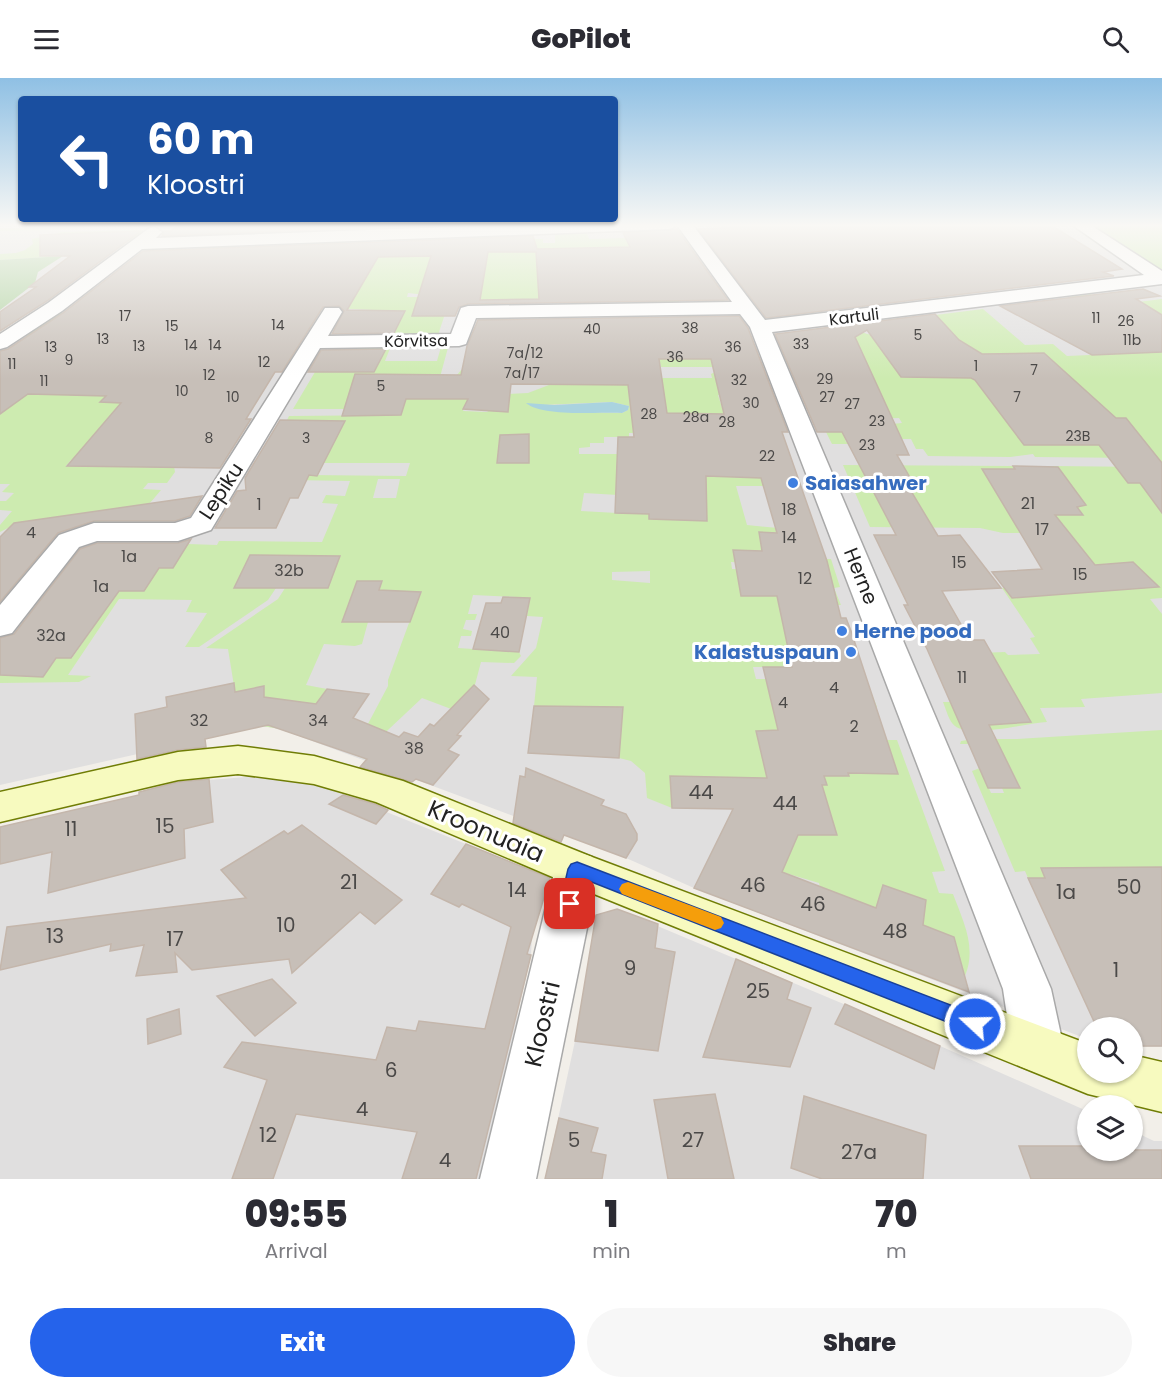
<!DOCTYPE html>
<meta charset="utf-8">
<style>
body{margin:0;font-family:Poppins,sans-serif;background:#f7f7f7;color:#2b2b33;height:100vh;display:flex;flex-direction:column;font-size:22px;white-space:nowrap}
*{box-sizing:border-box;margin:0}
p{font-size:20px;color:#7c7c81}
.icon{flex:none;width:33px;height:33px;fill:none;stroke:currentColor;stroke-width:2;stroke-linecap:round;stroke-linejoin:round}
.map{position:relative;height:1101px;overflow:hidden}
.drawer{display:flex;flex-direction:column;background:#fff;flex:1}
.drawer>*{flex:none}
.banner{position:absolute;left:18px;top:18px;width:600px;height:126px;border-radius:6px;box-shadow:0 2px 4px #0004;background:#1a4fa0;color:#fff;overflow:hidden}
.tools{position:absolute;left:1077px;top:939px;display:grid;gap:12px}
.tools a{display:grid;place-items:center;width:66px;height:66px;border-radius:50%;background:#fff;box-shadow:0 2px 4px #0004;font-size:30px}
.pin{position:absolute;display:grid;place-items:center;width:51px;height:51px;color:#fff;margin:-26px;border-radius:12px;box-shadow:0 3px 9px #0006}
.me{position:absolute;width:66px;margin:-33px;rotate:291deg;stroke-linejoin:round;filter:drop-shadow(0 0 4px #0008)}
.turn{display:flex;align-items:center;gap:21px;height:126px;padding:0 30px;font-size:27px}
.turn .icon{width:78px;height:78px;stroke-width:2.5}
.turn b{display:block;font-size:42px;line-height:51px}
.eta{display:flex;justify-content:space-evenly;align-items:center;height:102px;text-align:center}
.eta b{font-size:36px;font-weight:800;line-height:42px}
.cta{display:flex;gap:12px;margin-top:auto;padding:12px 30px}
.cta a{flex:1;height:69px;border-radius:36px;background:#2563eb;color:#fff;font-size:24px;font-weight:800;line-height:69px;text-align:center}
.cta a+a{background:#f7f7f7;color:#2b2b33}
header{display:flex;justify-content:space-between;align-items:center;height:78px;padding:0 30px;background:#fff;font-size:27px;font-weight:800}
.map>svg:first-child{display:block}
.residential{fill:#e0dfdf}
.grass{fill:#cdebb0;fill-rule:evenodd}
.forest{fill:#add19e}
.water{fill:#aad3df}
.building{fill:#c7bfb8;stroke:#c4b6ab;stroke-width:1.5;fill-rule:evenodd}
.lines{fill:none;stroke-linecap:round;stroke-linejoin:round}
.street-casing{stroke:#a9a9a9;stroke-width:3}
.secondary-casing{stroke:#707d05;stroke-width:3}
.street{fill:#fff;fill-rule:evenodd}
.secondary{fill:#f7fabf;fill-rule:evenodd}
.route{fill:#2563eb;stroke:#184099;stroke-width:1.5}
.slow{fill:#f59e0b}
.shop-dot{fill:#3f7fe0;stroke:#fff;stroke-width:2}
.labels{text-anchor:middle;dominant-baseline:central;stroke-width:6;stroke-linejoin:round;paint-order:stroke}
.far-number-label{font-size:14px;fill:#4b4948}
.far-street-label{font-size:16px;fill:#222;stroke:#fff}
.number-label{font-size:16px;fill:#4b4948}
.shop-label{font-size:20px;font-weight:bold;fill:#366cbe;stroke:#fff;text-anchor:start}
.street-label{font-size:20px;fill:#222;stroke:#fff}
.near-number-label{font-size:20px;fill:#4b4948}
.near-street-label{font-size:24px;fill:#222;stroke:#fff}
</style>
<header><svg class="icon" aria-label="menu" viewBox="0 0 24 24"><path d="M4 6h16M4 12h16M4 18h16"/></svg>GoPilot<svg class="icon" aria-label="search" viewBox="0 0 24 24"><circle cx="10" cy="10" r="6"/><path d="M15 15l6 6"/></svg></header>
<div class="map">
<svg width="1162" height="1101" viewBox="0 0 1162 1101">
<rect width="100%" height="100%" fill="#f2efe9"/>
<g class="residential">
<path d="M0 146H152L46 225 0 253Z"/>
<path d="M179 146H1085L1162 193V969H1133L1132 950H1088L1087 961 694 810 626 780 280 651 262 648 0 707V274L68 230Z"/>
<path d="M246 699 300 703 322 708 550 800 532 858 531 877 518 935 515 965 485 1101H0V749L209 702Z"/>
<path d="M617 831 877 940 1087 1033 1088 1072H1132L1133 1053 1154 1063H1162V1101H545L575 963 596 837Z"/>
</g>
<g class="grass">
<path d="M29 146H115L53 152 0 153V150H23Z"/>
<path d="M1085 146H1162V193Z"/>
<path d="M668 151H673L656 153 715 207 727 227 721 226 715 217 676 219 681 227 644 225 641 213 569 221 503 222V229L483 230 478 223 408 215 407 219H420L448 227 437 260 382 259 384 256H393L395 253 390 249H397L400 244 393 233 331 230V222L381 172 488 177V174H496V171L468 164 467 159 530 156 531 161H543V165H555V155L599 153 587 155 589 161 625 160 627 163 632 162 635 160 631 153H608Z"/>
<path d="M140 152 143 154 127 164H80L63 178 0 182V176L16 175 25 172 33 166 32 161 62 154Z"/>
<path d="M346 163 344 173 84 382H71L66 388H174L175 394 167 405H148L143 411 161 412C136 443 129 442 91 444L92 434 77 436 60 451 10 449 0 454V447L12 433 0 432V423H6L14 415 2 414 10 406H0V336L12 327 0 315 45 316 48 314 33 258H25L60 235H69L153 202 105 201 126 199 159 185 128 184 168 173 172 169H180L176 174 204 175 210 168H224L215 184 247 197 270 166 259 183 302 172 306 165Z"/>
<path d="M1090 216 1094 218 1085 220 1116 234 1153 232 1130 225 1162 221V251L1147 252 1162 262V390H1149L1162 404V421L1151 419 1153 422H1162V520L1150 521 1162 536V615L1081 621 1085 629 1040 630 1047 644C1028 645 970 660 955 648 949 644 946 631 943 624H950L962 648 1009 646 1000 628H1022L1010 608H989L979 590 987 589 979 575 1005 574 1008 577 1040 576 1030 560 1035 559 1002 510 1009 509 1016 520 1093 514 1084 504 1148 499 1133 484 1089 487 1071 466 1074 461 1063 446H1052L1047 438H1011L1021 455H1003L980 450 870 449 843 387 1013 388 1015 391 1009 392 1014 399 1020 400 1022 404H1069L1061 393 1055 392 1052 388 1147 389 1138 380 1035 379 1033 376 1010 379 928 378 923 371H916L911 361H867L865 355H843L846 364H853L854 366H832L826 354H870L873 351 872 348 902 345 899 340 870 341 857 309 806 306 844 305 847 303 843 293H858C850 280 829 285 822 270H814L810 263 831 260 826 251 851 247C871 263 876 254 894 252L909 281 920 282 895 242 902 245H899L907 259 926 262 925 259H931L929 255 911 252 908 247 926 248 922 245 928 243 920 239 983 231 1025 267 1053 266 1067 278 1113 276 1099 264H1126L1141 274 1150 273 1119 251 1072 252 1049 235 1053 231 1042 225 1047 224 1062 232 1083 229 1069 219ZM1067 343H1084L1106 366 1081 367 1079 364H1062L1053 353H1075ZM873 399H909L911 402 905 403 916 422 878 423 869 406H876Z"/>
<path d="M429 266H449L440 299 457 297 461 292H485L471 315 463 333 487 334 507 316 528 315 549 307H628L649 300H712L711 296 715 294 735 318 718 317 724 336H711L695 355H629V359H604V365H590V369L579 370V376H639L668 398 738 399 765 395 768 408H736L747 447 778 450 779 455 760 454 765 473 745 472 747 485 731 484 732 491 778 493 833 509 826 481H831L840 509 834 510 841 527H780L792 590 783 593 782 589H753L756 601H766L777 649 799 613 871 614 877 629H837L892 678 887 662H897L945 793 932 794 939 815 953 816C963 843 977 869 965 898L954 859 923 847 926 822 883 807 876 830 852 821 851 870 832 862 819 805 782 794 791 773 761 737 733 731 728 699 670 698 672 730 647 720 645 695 631 683 619 680V672L596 670 595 679 583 675 555 629 534 628 537 599 511 598 536 570 543 539 527 538 529 527 515 526 517 519 473 517 468 536H477L475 542H466L463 551 472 553 471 558H461L458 570 519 574 521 578 514 585 481 584 467 637 422 620 372 667 373 684 352 676 388 608V602L420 515 393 542 368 544 362 566 355 568 324 566 306 607 327 611 316 626 280 651 262 648 264 608 235 614 228 571 206 570 278 521 287 507 323 510 324 507H329L339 478 250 477 236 506 278 507 268 522 199 569H185L207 535 186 534 192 522 119 521 68 597 91 598 79 604 0 605V597L43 599 56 580H72L99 541 51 512 144 513 149 505 133 489 173 490 188 466 217 467 219 463 322 464 338 426 322 425 326 417 345 418 350 403 292 402 309 397 406 398 410 385H323L329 343 287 342 289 338 401 337 402 331H293L315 294 352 280 357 269 391 268 385 283H437L441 269 428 268ZM612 324 629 328 628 332 622 335 576 334 541 327ZM378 401H400L396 420H373ZM584 415 618 417 617 435 581 433ZM649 434 707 436V443L649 441ZM650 493V505L612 502V494ZM357 503H381L368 544H342ZM756 654 845 688 896 689 898 695 847 692 849 698H824L826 707H815L827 724 837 757H807L804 749H780Z"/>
<path d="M659 281H715L716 289H661Z"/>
<path d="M1162 652V789L1041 790 1045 800H1028L1025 793 1015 794 972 693 980 690 991 715H1004L1002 710 1020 709 998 666H960L961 663 974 661H1017Z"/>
</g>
<path class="forest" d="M63 178 38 194 35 205 0 232V182Z"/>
<path class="water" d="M612 324 629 328 628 332 622 335C599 334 542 339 526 325L554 327Z"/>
<g class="building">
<path d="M194 146H461L162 158 164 153H171L178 147Z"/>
<path d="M813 146H884L889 150 913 146H1049L1122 191 1103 194 1114 198 766 240 698 151Z"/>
<path d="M677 151 728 222 468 226 459 229 455 238H412L431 178 378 179 347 232 405 233 394 255 332 256 344 233 339 228 323 229 282 294H275L246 341H251L220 390 67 388 121 325 100 324 106 318 28 316 0 336V273L8 271 63 235 143 173 533 158 537 171 630 169 623 155ZM488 174H536L539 221 480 222Z"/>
<path d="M141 153 47 223 0 253V234L36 209H29L70 178H40V157Z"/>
<path d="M1143 211 1160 218 1136 221 1162 237V274L1092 277 1000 228Z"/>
<path d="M935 236 959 262 982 276 1044 275 1116 340H1126L1162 385V435L1140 405H1128L1099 367H1024L975 302 971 300 901 299 867 252 855 259 909 377H897L912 403H905L938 458 960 457 1001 510 942 513 970 562H984L1031 644 989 647 1020 710H988L927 571 904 527H908L874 457H896L842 354H817L775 256Z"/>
<path d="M739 238 748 250 788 354H782L827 483 841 540H846L851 553 898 696 848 695 849 698H824L827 707H822L837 757H798L782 794 876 830 883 807 926 822 923 847 954 859 969 914 694 810 733 731 672 730 670 698 767 700 756 653 778 652 763 589H792L777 518H741L733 472 762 473 759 454 777 455 761 400 706 398 707 443 649 441V436L615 435 618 359H634L628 307 511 306 508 334 463 331 468 321H406L401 337 342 338 355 296 461 297 467 268 478 242ZM659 281H711L724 336 667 335Z"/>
<path d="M386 271 374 294H308L321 272Z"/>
<path d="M280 342 345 343 317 398 309 397 298 420H290L276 450H215L237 413 246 412 245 400Z"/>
<path d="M529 356V385H497L500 357Z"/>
<path d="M1013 388 1058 389 1086 427 1077 429 1083 437H1055L1095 487 1133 484 1159 509 1012 520 992 494 1042 491 982 391H1015Z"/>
<path d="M202 418 190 438 175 443H94L58 455 0 524V459L14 445Z"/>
<path d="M191 461 173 490H159L144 513H119L71 580H56L43 599 0 597V560L14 556 80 471 97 465H178Z"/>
<path d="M250 477 340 478 328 510H234Z"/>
<path d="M357 503H382L379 512 421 514 410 544H342Z"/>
<path d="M503 519 530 520 519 574 473 571 486 525H501Z"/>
<path d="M234 605 235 614 264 608V619L316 626 327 611 369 616 353 640 399 659 404 654 418 659 430 646 434 648 474 607 489 621 457 657 461 658 448 672 459 677 433 707 416 701 412 704 360 689 367 681 268 647 205 661 206 669 178 672 137 681 135 636 167 629 166 619Z"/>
<path d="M534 628 623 629 619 680 528 675Z"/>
<path d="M526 690 604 722 601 727 626 736 637 756V762L626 780 564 757 561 764 513 745 520 698 525 699Z"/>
<path d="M209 701 213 744 184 751 185 780 48 815 52 774 0 786V749L139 717V714L178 704Z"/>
<path d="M343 717 375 726 388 732 376 746 329 726Z"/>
<path d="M302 747 402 822 375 846 360 834 292 895 289 881 192 892 175 875 177 894 136 898 144 867 110 873 111 866 0 892 7 849 246 820 221 792 284 753 288 756Z"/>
<path d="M466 766 550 800 527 876 531 877 476 1101H402L417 1054 296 1036 273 1101H232L267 1002 224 989 242 964 376 982 387 949 416 953 419 943 485 951 511 849 462 826 459 829 431 816Z"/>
<path d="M1162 789V968H1132V950H1097L1028 800H1045L1041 790Z"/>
<path d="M617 831 658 846 655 870 675 874 658 973 575 963 596 837Z"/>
<path d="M736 881 792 905 787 921 811 930 790 989 703 979Z"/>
<path d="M272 901 296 925 255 958 217 918Z"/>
<path d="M845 926 940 968 934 991 835 946Z"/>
<path d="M179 931 181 956 148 966 147 941Z"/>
<path d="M715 1016 734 1101H668L654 1022Z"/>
<path d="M804 1018 926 1057 923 1101H822L791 1090Z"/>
<path d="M559 1040 598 1050 591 1074 606 1077 602 1101H545Z"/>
<path d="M1019 1068H1088V1072H1162V1101H1031Z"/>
</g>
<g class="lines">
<g class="street-casing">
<g id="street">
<path d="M533 146H692L765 242 1144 197 1071 146H1089L1162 193V206L772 254 1051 911 1064 971 1056 988 1038 995 1020 988 1012 971 1003 911 750 249 740 236 476 240 466 266 459 268 320 270 211 452 178 463H97L79 469 12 555 0 558V527L59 457 94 445H175L191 440 325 230H339L342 234 328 258 451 256 461 230 468 228 732 224 677 147 670 151 142 171 62 233 7 269 0 271V256L48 225 148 151 154 149 162 154 156 160Z"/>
<path d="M577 774 592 779 599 791 536 1101H480L555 791 562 779Z"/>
</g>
</g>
<g class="secondary-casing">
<path id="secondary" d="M238 668 314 678 403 703 592 779 1088 966V994H1132V977L1162 984V1034L1088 1016 562 803 376 724 314 706 238 696 178 702 0 744V714L178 674Z"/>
</g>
<use href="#street" class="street"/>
<use href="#secondary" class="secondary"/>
</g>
<linearGradient id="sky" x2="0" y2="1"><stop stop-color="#8fc0e4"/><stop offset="0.49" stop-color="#f9f8f5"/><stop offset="1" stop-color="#f9f8f5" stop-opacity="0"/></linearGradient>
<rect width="1162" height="301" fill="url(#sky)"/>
<path class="route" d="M577 784 982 939 986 946 982 952 975 955 584 801 576 831 570 834 563 831 560 826 568 791 571 786Z"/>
<path class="slow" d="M628 804 721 839 724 845 721 850 715 852 622 816 619 811 622 806Z"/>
<g class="shop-dot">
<circle cx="793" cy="405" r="6"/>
<circle cx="842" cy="553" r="6"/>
<circle cx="851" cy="574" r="6"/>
</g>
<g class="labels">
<g class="far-number-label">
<text x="125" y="238">17</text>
<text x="1096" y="240">11</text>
<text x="1126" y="243">26</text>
<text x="278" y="247">14</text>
<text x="172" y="248">15</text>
<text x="690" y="250">38</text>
<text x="592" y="251">40</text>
<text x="918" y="257">5</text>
<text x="103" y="261">13</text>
<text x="1132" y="262">11b</text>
<text x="801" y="266">33</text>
<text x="191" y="267">14</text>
<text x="215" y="267">14</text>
<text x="139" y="268">13</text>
<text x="51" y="269">13</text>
<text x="733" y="269">36</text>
<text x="525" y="275">7a/12</text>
<text x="675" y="279">36</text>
<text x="69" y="282">9</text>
<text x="264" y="284">12</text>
<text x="12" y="286">11</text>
<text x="976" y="288">1</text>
<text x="1034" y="292">7</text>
<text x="522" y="295">7a/17</text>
<text x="209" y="297">12</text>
<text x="825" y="301">29</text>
<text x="739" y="302">32</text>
<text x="44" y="303">11</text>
<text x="381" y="308">5</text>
<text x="182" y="313">10</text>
<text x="233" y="319">10</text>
<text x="827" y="319">27</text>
<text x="1017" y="319">7</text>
<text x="751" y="325">30</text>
<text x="852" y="326">27</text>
<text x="649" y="336">28</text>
<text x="696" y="339">28a</text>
<text x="877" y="343">23</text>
<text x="727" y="344">28</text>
<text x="1078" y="358">23B</text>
<text x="209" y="360">8</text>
<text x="306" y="360">3</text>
<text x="867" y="367">23</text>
<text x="767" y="378">22</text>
</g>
<g class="far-street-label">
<text transform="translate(854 239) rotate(-7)">Kartuli</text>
<text transform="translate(416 263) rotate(-1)">Kõrvitsa</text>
</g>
<g class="number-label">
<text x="1028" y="425">21</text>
<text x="259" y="426">1</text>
<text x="789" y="431">18</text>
<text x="1042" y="451">17</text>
<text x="31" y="454">4</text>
<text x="789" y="459">14</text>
<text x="129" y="478">1a</text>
<text x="959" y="484">15</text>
<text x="289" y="492">32b</text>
<text x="1080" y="496">15</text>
<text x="805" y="500">12</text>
<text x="101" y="508">1a</text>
<text x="500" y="554">40</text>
<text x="51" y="557">32a</text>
<text x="962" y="599">11</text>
<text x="834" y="609">4</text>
<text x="783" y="624">4</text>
<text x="199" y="642">32</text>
<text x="318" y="642">34</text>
<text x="854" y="648">2</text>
<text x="414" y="670">38</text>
</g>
<g class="shop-label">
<text x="805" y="405">Saiasahwer</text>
<text x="854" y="553">Herne pood</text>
<text x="839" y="574" text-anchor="end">Kalastuspaun</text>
</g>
<g class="street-label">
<text transform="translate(221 413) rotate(-57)">Lepiku</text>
<text transform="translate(861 498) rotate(68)">Herne</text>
</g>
<g class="near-number-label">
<text x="701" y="714">44</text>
<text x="785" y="725">44</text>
<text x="165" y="748">15</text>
<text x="71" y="751">11</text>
<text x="349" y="804">21</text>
<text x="753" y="807">46</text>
<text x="1129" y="809">50</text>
<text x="517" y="812">14</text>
<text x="1066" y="814">1a</text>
<text x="813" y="826">46</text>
<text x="286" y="847">10</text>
<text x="895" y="853">48</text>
<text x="55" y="858">13</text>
<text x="175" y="861">17</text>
<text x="630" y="890">9</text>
<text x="1116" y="892">1</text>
<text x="758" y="913">25</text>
<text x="391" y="992">6</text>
<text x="362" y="1031">4</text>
<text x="268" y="1057">12</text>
<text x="574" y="1062">5</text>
<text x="693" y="1062">27</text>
<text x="859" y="1074">27a</text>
<text x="445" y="1082">4</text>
</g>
<g class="near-street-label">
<text transform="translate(486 753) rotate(23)">Kroonuaia</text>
<text transform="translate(542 946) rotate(-77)">Kloostri</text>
</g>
</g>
</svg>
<div class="tools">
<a><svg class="icon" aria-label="search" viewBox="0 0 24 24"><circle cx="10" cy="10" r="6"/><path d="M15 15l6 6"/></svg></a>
<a><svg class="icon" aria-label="layers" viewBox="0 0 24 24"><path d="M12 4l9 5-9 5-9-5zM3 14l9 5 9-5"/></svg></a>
</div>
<div class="pin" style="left:570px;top:826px;background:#d93025"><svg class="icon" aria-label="arrive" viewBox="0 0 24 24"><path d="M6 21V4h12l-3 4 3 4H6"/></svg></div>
<svg class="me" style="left:975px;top:946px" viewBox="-20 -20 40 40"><circle r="17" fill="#2563eb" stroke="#fff" stroke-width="3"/><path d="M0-11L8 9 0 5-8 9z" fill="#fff"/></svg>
<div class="banner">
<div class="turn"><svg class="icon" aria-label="left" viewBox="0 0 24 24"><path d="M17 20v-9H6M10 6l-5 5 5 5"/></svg><div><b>60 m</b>Kloostri</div></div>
</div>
</div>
<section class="drawer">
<div class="eta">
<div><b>09:55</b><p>Arrival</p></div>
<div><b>1</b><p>min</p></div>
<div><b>70</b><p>m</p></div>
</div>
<div class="cta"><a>Exit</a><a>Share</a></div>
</section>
